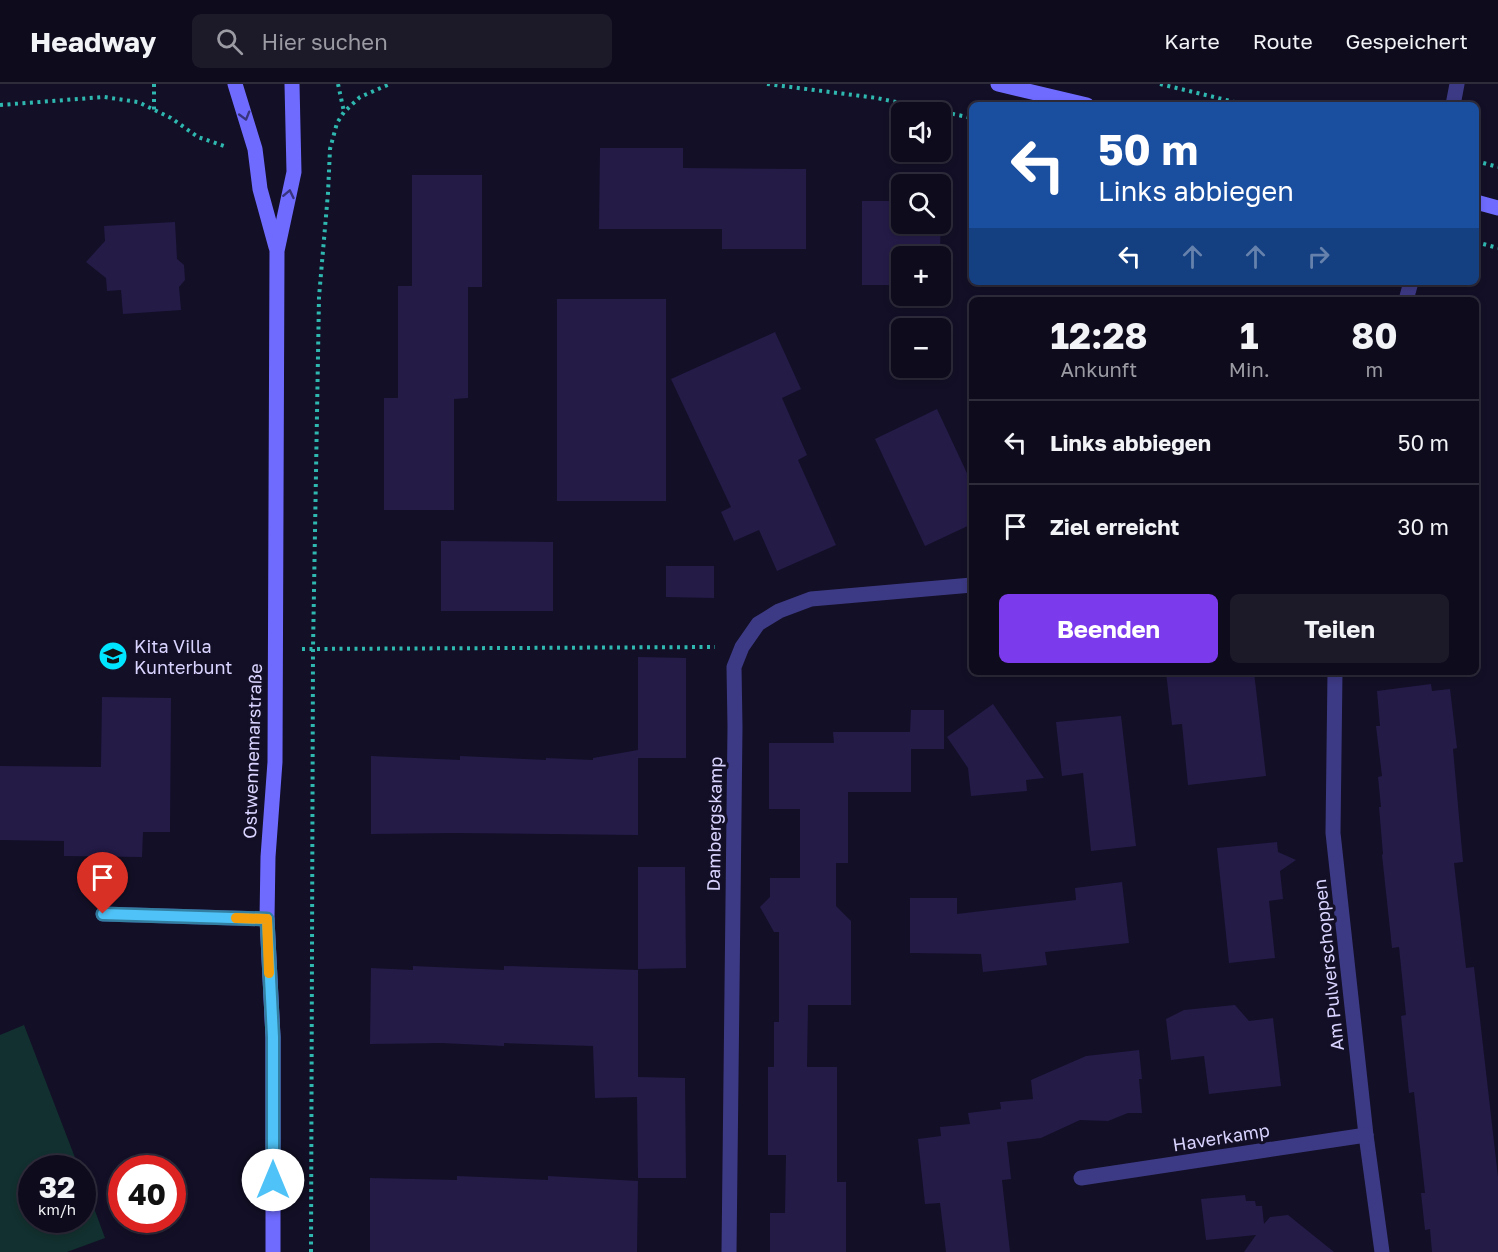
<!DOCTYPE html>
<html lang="de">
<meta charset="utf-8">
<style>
body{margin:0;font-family:"Golos Text",sans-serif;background:#1c1929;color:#f1f3f6;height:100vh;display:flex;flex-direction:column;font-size:22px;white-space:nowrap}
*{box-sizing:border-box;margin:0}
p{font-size:20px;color:#9b9ba3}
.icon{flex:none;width:33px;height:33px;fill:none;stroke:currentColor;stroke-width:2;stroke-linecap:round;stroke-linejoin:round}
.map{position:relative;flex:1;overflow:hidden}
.sheet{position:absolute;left:969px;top:213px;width:510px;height:378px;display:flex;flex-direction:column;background:#0e0b1c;border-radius:9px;box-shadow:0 3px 9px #0003,0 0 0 2px #2e2b3b}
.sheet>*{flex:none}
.guide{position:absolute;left:969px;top:18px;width:510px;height:183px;border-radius:9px;box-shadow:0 3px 9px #0003,0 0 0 2px #2e2b3b;background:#1a4fa0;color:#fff;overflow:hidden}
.buttons{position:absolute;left:891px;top:18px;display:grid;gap:12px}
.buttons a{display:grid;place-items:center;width:60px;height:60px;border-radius:9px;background:#0e0b1c;box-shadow:0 3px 9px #0003,0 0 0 2px #2e2b3b;font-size:30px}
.speed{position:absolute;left:18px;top:1071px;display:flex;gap:12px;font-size:30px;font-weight:700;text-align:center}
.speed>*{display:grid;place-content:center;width:78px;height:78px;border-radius:50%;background:#0e0b1c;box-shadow:0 3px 9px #0003,0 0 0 2px #2e2b3b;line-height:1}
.speed small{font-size:15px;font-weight:400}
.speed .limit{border:9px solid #d22;background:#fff;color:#111}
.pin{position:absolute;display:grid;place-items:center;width:51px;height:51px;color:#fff;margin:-62px -26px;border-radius:50% 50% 50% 0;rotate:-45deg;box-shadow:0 0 6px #0007}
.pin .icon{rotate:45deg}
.me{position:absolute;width:66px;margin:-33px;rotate:0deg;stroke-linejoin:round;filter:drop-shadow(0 0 4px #0008)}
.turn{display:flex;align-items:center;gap:21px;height:126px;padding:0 30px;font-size:27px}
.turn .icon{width:78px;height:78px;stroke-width:2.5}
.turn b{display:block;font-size:42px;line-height:51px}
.lanes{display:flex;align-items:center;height:57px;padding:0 30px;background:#0003;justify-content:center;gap:30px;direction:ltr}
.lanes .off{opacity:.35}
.eta{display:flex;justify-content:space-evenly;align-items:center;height:102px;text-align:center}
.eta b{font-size:36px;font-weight:700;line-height:42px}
.action{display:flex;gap:12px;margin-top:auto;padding:12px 30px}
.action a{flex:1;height:69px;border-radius:9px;background:#7c3aed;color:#fff;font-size:24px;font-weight:700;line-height:69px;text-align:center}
.action a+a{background:#1c1929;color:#f1f3f6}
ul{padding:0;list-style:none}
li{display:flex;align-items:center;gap:18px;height:84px;padding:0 30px;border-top:2px solid #2e2b3b}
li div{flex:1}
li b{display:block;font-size:22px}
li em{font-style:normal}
header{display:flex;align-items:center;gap:36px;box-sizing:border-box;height:84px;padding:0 30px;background:#0e0b1c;border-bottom:2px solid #2e2b3b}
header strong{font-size:28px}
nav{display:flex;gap:33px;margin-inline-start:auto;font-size:21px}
.search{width:420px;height:54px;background:#1c1929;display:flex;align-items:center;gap:15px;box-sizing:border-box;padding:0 21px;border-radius:9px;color:#9b9ba3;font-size:22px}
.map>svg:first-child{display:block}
.green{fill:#12302f}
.building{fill:#241b47}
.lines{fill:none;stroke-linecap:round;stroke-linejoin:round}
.path{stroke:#2fb8b0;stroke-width:4;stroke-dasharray:3 4.5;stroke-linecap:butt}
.lane{stroke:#3d3a85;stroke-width:15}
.street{stroke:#3d3a85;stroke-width:15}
.secondary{stroke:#6f6bff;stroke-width:15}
.oneway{stroke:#38347d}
.route-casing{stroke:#337fa1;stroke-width:15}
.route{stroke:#4fc3f7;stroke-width:10}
.slow{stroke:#f59e0b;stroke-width:10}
.labels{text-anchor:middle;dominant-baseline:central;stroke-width:6;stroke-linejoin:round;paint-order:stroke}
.poi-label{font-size:18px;fill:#d9d4ff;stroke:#130f26;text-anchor:start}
.street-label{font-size:18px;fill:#d9d4ff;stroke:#130f26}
</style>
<header>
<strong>Headway</strong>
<div class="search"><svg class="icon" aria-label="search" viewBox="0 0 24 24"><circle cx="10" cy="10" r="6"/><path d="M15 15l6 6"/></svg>Hier suchen</div>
<nav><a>Karte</a><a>Route</a><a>Gespeichert</a></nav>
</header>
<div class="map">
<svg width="1498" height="1168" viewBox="0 0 1498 1168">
<rect width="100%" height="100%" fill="#130f26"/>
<path class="green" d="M24 941 79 1084H32V1136H82L83 1094 105 1154 67 1168H0V951Z"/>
<g class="building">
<path d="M600 64H683V84L806 85V165H722V145H599Z"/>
<path d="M412 91H482V203H468V314L454 315V426H384V314H398V202H412Z"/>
<path d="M862 117H902V140H940L941 117 940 172H902V201H862Z"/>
<path d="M175 138 177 175 184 181 185 196 179 203 181 226 123 230 121 206 107 207 106 194 86 178 105 157 104 142Z"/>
<rect x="557" y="215" width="109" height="202"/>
<path d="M775 248 801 305 782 314 807 371 798 376 836 461 777 487 759 446 734 457 721 428 731 423 671 295Z"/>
<path d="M937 325 972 400V440L925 462 875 355Z"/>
<path d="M441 457 553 458V527H441Z"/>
<path d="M666 482H714V514L666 513Z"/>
<path d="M638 573 686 574V674H638Z"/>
<path d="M1166 588H1254L1266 692 1188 701 1182 640 1172 641Z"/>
<path d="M1431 600 1432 607 1450 605 1457 664 1453 665 1463 778 1454 779 1466 884 1474 883 1498 1093V1168H1432L1430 1145 1425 1146 1421 1109H1425L1414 1008 1409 1009 1401 932 1406 931 1399 863 1392 864 1382 771 1383 770 1379 723H1381L1378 693 1382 692 1376 642H1380L1377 607Z"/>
<path d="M102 613 171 614 170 748H143L142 773 64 772V757L0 756V682L101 683Z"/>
<path d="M993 620 1044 694 1026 696 1027 707 971 712 968 684 947 653Z"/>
<path d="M911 626H944V665H911V708H848V779H836V822L851 837V921H808L807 983H837V1098H846V1168H770V1129H785L786 1071H768V983H774V938H779V848H774L760 823 770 813V794H800V725H769V659H834L833 648H910Z"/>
<path d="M1121 632 1136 762 1091 767 1083 689 1062 692 1056 638Z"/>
<path d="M638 666V751L452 749 371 750V672L460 676V672L546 676V674L593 676V674Z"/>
<path d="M1277 758 1278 768 1296 776 1280 787 1283 815 1269 817 1275 874 1229 879 1217 764Z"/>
<path d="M638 783H685L686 884 638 885Z"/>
<path d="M1122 798 1129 859 1045 868 1047 881 983 888 981 870 910 869V814H957V830L1076 816 1075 804Z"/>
<path d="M413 882 504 886V882L638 886V993L685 994 686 1094H638L637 1013 595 1014 593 962 504 959V962L442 959 370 960 371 884 413 886Z"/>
<path d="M1235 921 1249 937 1273 934 1281 1002 1209 1010 1204 972 1171 976 1166 935 1184 926Z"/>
<path d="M1139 966 1142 995H1139L1142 1029H1128L1108 1037 1080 1036 1041 1054 1007 1058 1011 1095 1002 1096 1010 1168H946L940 1119 925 1120 918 1055 941 1052 940 1043 970 1040 968 1029 1001 1025 1000 1018 1033 1015 1031 996 1086 972Z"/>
<path d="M457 1092 548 1096V1092L638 1097 637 1168H370V1094L457 1096Z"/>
<path d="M1245 1111 1246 1117H1255L1256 1122H1262L1264 1140 1270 1133 1288 1131 1334 1168H1244L1256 1151 1206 1156 1201 1115Z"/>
</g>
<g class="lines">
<g class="path">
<path d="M154 0V26"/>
<path d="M338 0 344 28"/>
<path d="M767 0 877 14 972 34"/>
<path d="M1160 0 1247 21"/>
<path d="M0 21 104 13 138 18 171 34 198 53 227 63"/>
<path d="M1476 77 1498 83"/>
<path d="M1476 158 1498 164"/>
<path d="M302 565 715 563"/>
<path d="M311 1168 313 565 319 213 328 109 330 65 337 39 344 28 360 13 390 0"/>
</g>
<path class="lane" d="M103 830 267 835"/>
<g class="street">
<path d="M1453 21 1457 0"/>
<path d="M1406 216 1411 198"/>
<path d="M1335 588 1333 749 1366 1051 1382 1168"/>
<path d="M1081 1094 1366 1051"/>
<path d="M729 1168 735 643 734 583 742 563 758 540 779 527 811 515 972 501"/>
</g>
<g class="secondary">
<path d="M235 0 255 65 260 105 276 163"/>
<path d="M998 0 1087 21"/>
<path d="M1476 118 1498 124"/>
<path d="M273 1168V953L267 835 268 773 275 678 277 167 294 88 292 0"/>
</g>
</g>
<defs><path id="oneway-chevron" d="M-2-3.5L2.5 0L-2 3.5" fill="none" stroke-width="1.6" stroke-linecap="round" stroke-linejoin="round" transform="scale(1.5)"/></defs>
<g class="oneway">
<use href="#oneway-chevron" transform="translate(245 32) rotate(74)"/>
<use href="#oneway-chevron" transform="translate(289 110) rotate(-78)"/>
</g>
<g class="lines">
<g class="route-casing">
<path id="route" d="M103 830 267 835 273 953V1096"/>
</g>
<use href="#route" class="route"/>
<path class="slow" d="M236 834 267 835 269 889"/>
</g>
<defs>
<g id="school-disc" transform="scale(1.5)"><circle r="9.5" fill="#00e5ff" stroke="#130f26"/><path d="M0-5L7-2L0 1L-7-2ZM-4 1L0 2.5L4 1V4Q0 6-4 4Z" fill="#111"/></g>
</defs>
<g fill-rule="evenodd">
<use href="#school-disc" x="113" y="572"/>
</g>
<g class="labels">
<g class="poi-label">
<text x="134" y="562">Kita Villa<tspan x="134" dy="21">Kunterbunt</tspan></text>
</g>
<g class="street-label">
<text transform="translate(252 667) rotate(-88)">Ostwennemarstraße</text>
<text transform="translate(714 740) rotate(-89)">Dambergskamp</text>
<text transform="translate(1328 881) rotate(-96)">Am Pulverschoppen</text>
<text transform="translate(1221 1053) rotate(-9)">Haverkamp</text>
</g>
</g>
</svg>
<div class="buttons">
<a><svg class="icon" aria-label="sound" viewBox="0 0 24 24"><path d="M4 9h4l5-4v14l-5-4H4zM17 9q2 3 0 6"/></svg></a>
<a><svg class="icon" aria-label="search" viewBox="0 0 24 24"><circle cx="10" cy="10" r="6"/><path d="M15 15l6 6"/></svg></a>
<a>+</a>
<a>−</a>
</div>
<div class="speed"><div>32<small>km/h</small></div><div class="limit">40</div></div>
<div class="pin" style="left:103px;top:830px;background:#d93025"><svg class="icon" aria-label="arrive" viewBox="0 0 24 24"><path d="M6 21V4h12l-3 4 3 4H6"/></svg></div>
<svg class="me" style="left:273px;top:1096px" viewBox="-20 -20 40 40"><circle r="19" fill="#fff"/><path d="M0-13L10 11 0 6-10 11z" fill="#4fc3f7"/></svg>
<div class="guide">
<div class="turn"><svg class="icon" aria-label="left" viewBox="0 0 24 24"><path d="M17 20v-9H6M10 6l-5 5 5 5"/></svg><div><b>50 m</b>Links abbiegen</div></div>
<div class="lanes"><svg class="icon" aria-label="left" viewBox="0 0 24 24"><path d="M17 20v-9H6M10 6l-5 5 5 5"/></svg><svg class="icon off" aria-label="ahead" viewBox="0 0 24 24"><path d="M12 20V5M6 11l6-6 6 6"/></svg><svg class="icon off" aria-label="ahead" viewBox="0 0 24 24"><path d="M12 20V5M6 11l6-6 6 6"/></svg><svg class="icon off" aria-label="right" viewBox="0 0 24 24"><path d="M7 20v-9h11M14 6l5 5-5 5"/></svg></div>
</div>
<section class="sheet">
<div class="eta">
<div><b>12:28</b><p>Ankunft</p></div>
<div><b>1</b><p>Min.</p></div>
<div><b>80</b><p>m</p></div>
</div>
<ul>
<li><svg class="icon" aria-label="left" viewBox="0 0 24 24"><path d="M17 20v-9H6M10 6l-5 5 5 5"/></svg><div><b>Links abbiegen</b></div><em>50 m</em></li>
<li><svg class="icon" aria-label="arrive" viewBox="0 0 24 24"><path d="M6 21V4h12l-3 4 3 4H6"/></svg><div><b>Ziel erreicht</b></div><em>30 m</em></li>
</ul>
<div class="action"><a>Beenden</a><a>Teilen</a></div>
</section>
</div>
